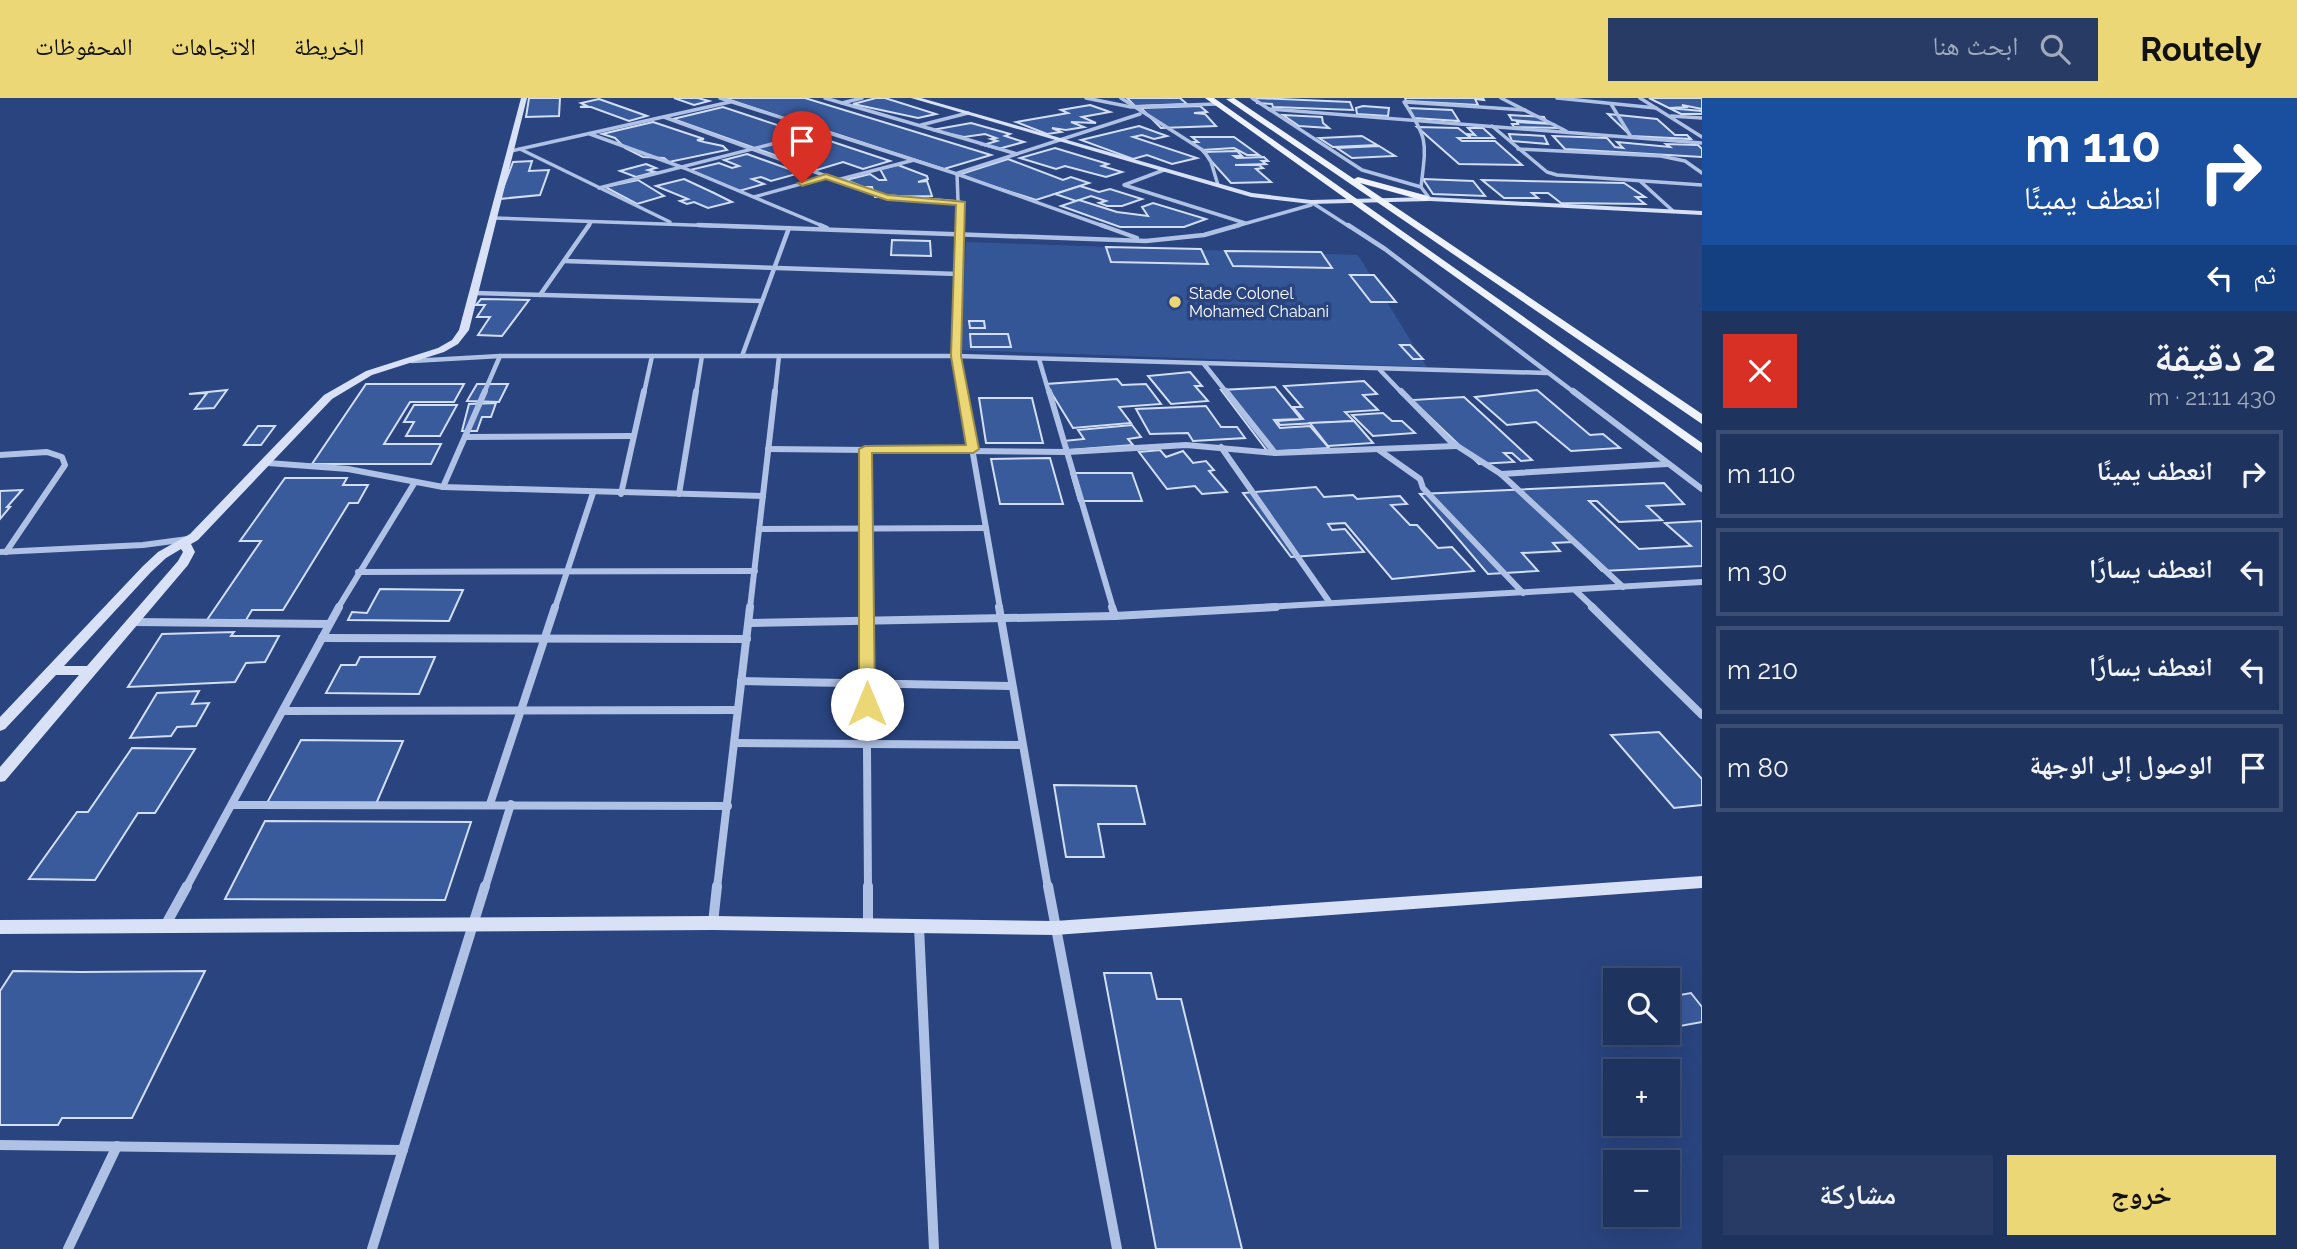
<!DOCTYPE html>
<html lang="ar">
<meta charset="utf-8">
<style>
body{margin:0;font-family:Raleway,"Noto Naskh Arabic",sans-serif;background:#273b65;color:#f1f3f6;direction:rtl;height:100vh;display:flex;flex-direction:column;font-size:26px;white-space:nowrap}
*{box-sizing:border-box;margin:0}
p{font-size:23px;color:#a1aabd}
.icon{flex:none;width:38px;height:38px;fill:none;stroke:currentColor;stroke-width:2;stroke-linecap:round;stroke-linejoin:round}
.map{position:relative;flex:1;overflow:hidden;direction:ltr}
.drawer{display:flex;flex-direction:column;background:#1f335f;width:595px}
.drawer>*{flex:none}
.banner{background:#1a4fa0;color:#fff;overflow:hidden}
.fabs{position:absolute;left:1603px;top:870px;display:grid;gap:14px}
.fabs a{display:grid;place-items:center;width:77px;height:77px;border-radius:0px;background:#1f335f;box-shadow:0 7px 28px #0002,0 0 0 2px #3c4e74;font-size:35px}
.pin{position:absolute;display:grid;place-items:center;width:60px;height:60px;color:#fff;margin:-72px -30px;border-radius:50% 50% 50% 0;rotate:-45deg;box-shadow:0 0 7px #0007}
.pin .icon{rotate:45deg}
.me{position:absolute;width:77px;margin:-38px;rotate:0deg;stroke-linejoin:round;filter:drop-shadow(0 0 5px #0008)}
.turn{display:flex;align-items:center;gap:24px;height:147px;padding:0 21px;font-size:32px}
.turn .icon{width:91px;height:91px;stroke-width:2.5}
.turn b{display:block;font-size:49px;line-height:60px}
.then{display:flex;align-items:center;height:66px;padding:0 21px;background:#0003;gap:14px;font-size:26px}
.round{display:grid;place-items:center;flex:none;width:74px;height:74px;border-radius:0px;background:#273b65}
.overview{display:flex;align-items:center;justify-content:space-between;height:119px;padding:0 21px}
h1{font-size:42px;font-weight:700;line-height:52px}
.button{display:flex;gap:14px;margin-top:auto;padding:14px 21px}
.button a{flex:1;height:80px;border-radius:0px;background:#ecd776;color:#111;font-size:28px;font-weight:700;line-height:80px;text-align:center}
.button a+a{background:#273b65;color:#f1f3f6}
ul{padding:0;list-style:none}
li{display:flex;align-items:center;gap:21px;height:88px;margin:0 14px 10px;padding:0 7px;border:4px solid #3c4e74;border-radius:0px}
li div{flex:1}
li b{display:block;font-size:26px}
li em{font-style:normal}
header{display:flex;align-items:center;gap:42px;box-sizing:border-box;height:98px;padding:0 35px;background:#ecd776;color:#111}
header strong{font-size:33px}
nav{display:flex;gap:38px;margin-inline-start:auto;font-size:24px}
.search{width:490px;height:63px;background:#273b65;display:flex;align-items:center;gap:18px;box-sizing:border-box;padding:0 24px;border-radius:0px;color:#a1aabd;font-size:26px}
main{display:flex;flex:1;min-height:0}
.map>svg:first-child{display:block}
.green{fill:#345596}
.building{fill:#395a9b;stroke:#d2def4;stroke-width:2}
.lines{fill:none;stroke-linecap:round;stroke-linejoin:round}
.street-far4{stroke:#afc1e5;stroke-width:3.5}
.street-far3{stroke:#afc1e5;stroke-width:4.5}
.street-far2{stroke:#afc1e5;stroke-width:6}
.street-far1{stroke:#afc1e5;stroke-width:8}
.street{stroke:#afc1e5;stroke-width:10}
.secondary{fill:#d8e1f5;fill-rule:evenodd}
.primary{fill:#eff3fd;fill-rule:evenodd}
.route{fill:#ecd776;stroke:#998c4d;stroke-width:2}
.poi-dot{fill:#ecd776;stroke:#29447f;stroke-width:2.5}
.labels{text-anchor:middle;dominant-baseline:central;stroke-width:7;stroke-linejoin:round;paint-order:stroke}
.far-poi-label{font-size:16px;fill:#fff;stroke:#29447f;text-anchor:start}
</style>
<header>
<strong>Routely</strong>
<div class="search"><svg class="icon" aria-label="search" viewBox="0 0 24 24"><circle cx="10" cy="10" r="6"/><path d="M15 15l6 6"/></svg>ابحث هنا</div>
<nav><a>الخريطة</a><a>الاتجاهات</a><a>المحفوظات</a></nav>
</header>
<main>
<section class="drawer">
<div class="banner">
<div class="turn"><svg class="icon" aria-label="right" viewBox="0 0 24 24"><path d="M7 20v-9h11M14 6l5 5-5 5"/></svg><div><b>110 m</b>انعطف يمينًا</div></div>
<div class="then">ثم<svg class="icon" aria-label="left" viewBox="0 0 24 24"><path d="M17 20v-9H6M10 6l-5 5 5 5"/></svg></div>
</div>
<div class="overview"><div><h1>2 دقيقة</h1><p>430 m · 21:11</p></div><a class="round" style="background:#d93025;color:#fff"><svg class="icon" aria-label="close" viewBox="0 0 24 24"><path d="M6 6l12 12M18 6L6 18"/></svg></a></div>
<ul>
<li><svg class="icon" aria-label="right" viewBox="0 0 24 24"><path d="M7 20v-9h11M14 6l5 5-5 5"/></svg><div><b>انعطف يمينًا</b></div><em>110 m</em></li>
<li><svg class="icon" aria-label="left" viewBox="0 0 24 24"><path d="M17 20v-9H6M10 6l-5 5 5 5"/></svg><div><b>انعطف يسارًا</b></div><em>30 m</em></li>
<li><svg class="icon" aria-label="left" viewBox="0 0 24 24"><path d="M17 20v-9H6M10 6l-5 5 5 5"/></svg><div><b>انعطف يسارًا</b></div><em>210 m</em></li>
<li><svg class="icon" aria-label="arrive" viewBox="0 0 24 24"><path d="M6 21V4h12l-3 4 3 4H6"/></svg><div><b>الوصول إلى الوجهة</b></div><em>80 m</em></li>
</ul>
<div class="button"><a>خروج</a><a>مشاركة</a></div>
</section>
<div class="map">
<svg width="1702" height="1151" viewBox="0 0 1702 1151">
<rect width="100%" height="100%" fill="#29447f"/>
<path class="green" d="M966 144 1358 157 1427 269 961 252Z"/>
<g class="building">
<path d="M529 0H560L559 18 526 19Z"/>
<path d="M674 0H698L709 3 694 7Z"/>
<path d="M724 0H805L991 57 944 71 827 33 812 37 890 63 863 71 843 64 817 72 673 21 723 9 801 35 817 31Z"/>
<path d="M876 0H885L936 16 918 20 853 6Z"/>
<path d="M1127 0H1180L1187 6 1135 8Z"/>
<path d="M1256 0 1350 4 1353 12 1273 9 1272 6 1257 5Z"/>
<path d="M1405 0H1483L1484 2 1475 1 1478 7 1406 3Z"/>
<path d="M1649 0H1702V11L1682 7 1688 9 1669 10 1702 13V16H1681Z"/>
<path d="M599 1 647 18 629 23 591 9H580L587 8 581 5Z"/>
<path d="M1090 7 1110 14 1082 19 1096 25 1071 24 1084 29 1066 32 1052 30 1061 34 1047 36 1016 24 1068 15 1061 12Z"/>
<path d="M1200 8 1207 14 1194 15 1205 16 1216 28 1161 30 1141 10Z"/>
<path d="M1363 8 1389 10 1388 18 1357 16 1356 10Z"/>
<path d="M1408 10 1452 12 1459 23 1414 20Z"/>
<path d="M1608 16 1657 21 1675 37H1687L1691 41 1631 38Z"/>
<path d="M1283 17 1322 19 1323 25 1329 30 1299 28Z"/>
<path d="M1509 17 1544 19 1547 25 1512 22Z"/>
<path d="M653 24 704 41 697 42 704 44 723 48 727 52 669 64 664 60 643 59 625 50 615 40 602 36Z"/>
<path d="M1517 24 1554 26 1559 30 1514 29 1512 26H1518Z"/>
<path d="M971 25 1010 36 1005 38 1024 44 998 51 983 47 997 43 991 41 996 40 985 36 964 39 932 32Z"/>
<path d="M1139 28 1167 38 1154 41 1142 37 1133 39 1197 60 1172 66 1147 57 1133 61 1081 42Z"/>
<path d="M1417 29 1458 30 1471 40H1458L1462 43H1495L1522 67 1459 66Z"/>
<path d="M1468 30H1483L1494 40H1471L1468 36 1475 37Z"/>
<path d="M1509 36 1544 38 1548 46 1512 43Z"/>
<path d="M1362 38 1377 47 1333 49 1319 40Z"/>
<path d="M1553 38 1607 40 1615 49 1623 50 1617 44 1670 49 1666 46 1698 47 1702 51V59L1565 51Z"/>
<path d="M1192 39H1234L1259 57H1247L1234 50 1202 52 1192 44H1198Z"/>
<path d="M1379 48 1395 58 1352 60 1337 50Z"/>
<path d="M1055 50 1108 66 1102 68 1122 74 1106 79 1065 68 1056 71 1020 60Z"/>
<path d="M1237 53 1242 58H1234L1237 60 1264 59 1268 63H1262L1266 66 1235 67H1259L1263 70 1256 71 1271 84 1231 85 1203 54Z"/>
<path d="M747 56 800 75 771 83 761 79 752 81 764 86 739 93 690 72 719 65 732 70 739 68 724 62Z"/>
<path d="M1008 61 1063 82 1071 79 1089 85 1036 102 958 77Z"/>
<path d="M532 63 529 73 549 72 540 97 499 101 513 64Z"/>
<path d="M646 66 656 70 648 72 655 74 636 79 620 73Z"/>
<path d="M898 67 927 78 928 81 918 84 927 83 932 98 875 99 872 89H863L846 82 870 76 879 82H886L880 71Z"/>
<path d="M684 81 714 95 732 104 708 110 694 104 687 106 680 103 688 101 656 88Z"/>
<path d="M1423 81 1473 83 1485 98 1433 96Z"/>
<path d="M638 82 664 98 637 106 605 89Z"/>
<path d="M1482 82 1624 85 1645 99H1636L1645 106 1561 105 1548 95H1532L1538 100H1504Z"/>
<path d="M1080 88 1099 94 1110 91 1142 101 1122 108H1107L1099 105 1106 103 1091 98 1076 103 1055 96Z"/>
<path d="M1079 102 1117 114 1148 118 1142 109 1153 105 1206 121 1184 129H1120L1061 108Z"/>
<path d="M892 142 930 143 931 158 891 157Z"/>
<path d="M1106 149 1201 151 1208 166 1111 164Z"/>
<path d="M1225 153 1321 154 1332 170 1233 168Z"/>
<path d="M1350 177H1374L1396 204H1371Z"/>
<path d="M481 201 529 202 502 238 478 237 490 219H477L485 207H476Z"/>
<path d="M969 223H984L985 230H970Z"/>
<path d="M970 236H1008L1011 249H971Z"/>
<path d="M1400 247H1410L1423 261H1413Z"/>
<path d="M1190 274 1202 288H1195L1208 303 1171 306 1148 278Z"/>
<path d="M1117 281 1122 287 1146 286 1161 306 1119 309 1131 325 1073 330 1046 286Z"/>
<path d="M1364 283 1377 296 1363 297 1378 312 1345 314 1354 323 1280 327 1277 323 1303 321 1293 309H1302L1284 288Z"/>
<path d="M366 286H464L454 304H410L384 346H441L431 366H312Z"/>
<path d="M477 286H508L499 304 467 303Z"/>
<path d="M1275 289 1301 321 1274 322 1280 330 1310 328 1329 350 1268 354 1221 292Z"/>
<path d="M227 292 214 310 195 311 207 295 189 296Z"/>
<path d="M1537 292 1590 337 1603 336 1620 350 1571 353 1536 324 1507 327 1475 299Z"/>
<path d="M1464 299 1532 362 1521 363 1512 355H1504L1514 364 1479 366 1412 302Z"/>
<path d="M979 300H1032L1043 345H986Z"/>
<path d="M496 305 491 319H482L477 333H462L469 306Z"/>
<path d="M414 307H457L440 338H406L414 324H404Z"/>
<path d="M1206 308 1221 329H1237L1245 340 1193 343 1188 335 1150 336 1136 311Z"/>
<path d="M1383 315 1392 323H1402L1415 335 1373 338 1352 317Z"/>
<path d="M1354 323 1373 345 1328 348 1310 325Z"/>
<path d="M1132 327 1141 339 1128 341 1133 347 1069 352 1063 343 1084 341 1078 332Z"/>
<path d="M258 328H275L261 347H244Z"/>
<path d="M1160 352 1166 359 1183 353 1193 365 1206 363 1214 372 1209 373 1227 394 1202 396 1195 388 1167 391 1139 354Z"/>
<path d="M1050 360 1063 406H1000L991 361Z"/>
<path d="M1071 375H1132L1142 403H1079Z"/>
<path d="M285 380H347L343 387H368L358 405H349L283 512H252L246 522H207L261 443H240Z"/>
<path d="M1664 385 1684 406 1647 408 1662 422 1619 424 1597 403H1589L1639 451 1691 448 1665 425 1702 423V468L1602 473 1573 444 1553 445 1560 453 1522 455 1538 473 1488 476 1420 396Z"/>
<path d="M1316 389 1324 399 1353 397 1357 401 1400 398 1407 406 1391 407 1410 427H1417L1438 450 1452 449 1474 473 1392 481 1345 425 1328 426 1332 432 1345 431 1364 454 1291 459 1243 395Z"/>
<path d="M22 392 7 409H10L0 421V393Z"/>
<path d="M380 491 463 492 449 523 348 522 352 514 367 515Z"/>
<path d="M234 534 231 538H279L265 564 246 565 235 584 128 589 162 536Z"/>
<path d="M360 559H435L419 596 326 595 341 567H356Z"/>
<path d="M199 593 192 606 209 605 196 628 177 629 171 638 130 640 157 595Z"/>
<path d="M1659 634 1702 681V707L1674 710 1611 637Z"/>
<path d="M301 642 403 643 376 706 267 705Z"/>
<path d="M132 650 195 651 155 715H138L95 782 29 781 77 714H88Z"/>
<path d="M1054 687 1136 688 1145 726H1098L1104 759H1066Z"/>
<path d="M265 723 471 724 445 802 225 801Z"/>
<path d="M13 873 81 874 205 873 132 1020H62L58 1027H0V893Z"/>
<path d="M1104 875H1151L1157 901H1181L1242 1151H1156Z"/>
<path d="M1691 895 1702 909V924L1680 928 1668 913V899Z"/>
</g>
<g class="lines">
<g class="street-far4">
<path d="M720 0 957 76 1106 129"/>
<path d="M825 0 1017 56"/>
<path d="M1086 0 1131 9 1216 6"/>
<path d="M1121 0 1204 53 1211 64 1218 87"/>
<path d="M1252 0 1362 72 1421 89"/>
<path d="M1501 0 1566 33"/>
<path d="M1557 0 1656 10"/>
<path d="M1640 0 1702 39"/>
<path d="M1404 4C1429 42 1426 45 1421 89L1430 101"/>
<path d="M1405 4 1525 12"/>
<path d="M842 5 862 0"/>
<path d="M1611 6 1631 39"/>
<path d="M1269 11 1702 45"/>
<path d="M1671 18 1702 20"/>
<path d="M664 19 878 97 960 104"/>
<path d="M921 27 968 15"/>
<path d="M1492 28 1547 74 1557 77 1702 87"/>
<path d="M590 36 684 70 825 129"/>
<path d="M520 51 670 124"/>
<path d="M1518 51 1661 58 1685 63 1702 75"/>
<path d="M511 53 730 4"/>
<path d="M1164 72 1124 87 1245 125"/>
<path d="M958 75 1140 16"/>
<path d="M957 76 959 129"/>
<path d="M837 82 914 62"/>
<path d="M1640 83 1673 113"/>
<path d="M599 90 823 33"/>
<path d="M754 99 826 79"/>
<path d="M1311 104 1350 129"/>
<path d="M493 120 747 129"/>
<path d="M588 129 591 124"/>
<path d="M1233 129 1311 107"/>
</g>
<g class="street-far3">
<path d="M698 127 1146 143 1204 137 1239 127"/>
<path d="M820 127 827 130"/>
<path d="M959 127 956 258 962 295"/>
<path d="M1101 127 1137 140"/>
<path d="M1348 127 1385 151 1575 295"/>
<path d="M564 163 958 176"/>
<path d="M474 195 762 203"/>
<path d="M540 197 589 127"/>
<path d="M742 258 789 130"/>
<path d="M1039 261 1049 295"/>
<path d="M412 263 500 258H956L1547 275"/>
<path d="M1204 266 1227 295"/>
<path d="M1380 272 1402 295"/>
<path d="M484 295 500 258"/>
<path d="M644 295 652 258"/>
<path d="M696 295 702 258"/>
<path d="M775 295 779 258"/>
</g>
<g class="street-far2">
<path d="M962 293 1000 510"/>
<path d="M1049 293 1113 510"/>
<path d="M1401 293 1451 344 1501 376 1623 489"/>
<path d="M1573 293 1702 391"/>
<path d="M465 339 632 338"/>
<path d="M1221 349 1330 505"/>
<path d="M768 351 1068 354 1186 347 1275 355 1226 293"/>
<path d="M865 351 866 510"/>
<path d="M1379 352 1420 381 1423 390 1523 495"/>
<path d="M1275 355 1456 348"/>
<path d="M0 357 47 354 62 359 65 367 6 454"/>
<path d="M268 365 348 371 443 389 763 398"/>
<path d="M1501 376 1667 366"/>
<path d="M443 389 485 293"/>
<path d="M621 396 644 293"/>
<path d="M679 396 696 293"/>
<path d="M759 431 986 430"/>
<path d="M0 454 143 447 188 441"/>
<path d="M358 474 755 473"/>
<path d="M1576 493 1594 510"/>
<path d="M338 510 415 384"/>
<path d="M555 510 593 395"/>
<path d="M750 510 775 293"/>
<path d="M1246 510 1702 484"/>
</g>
<g class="street-far1">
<path d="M866 509 868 790"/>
<path d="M999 509 1048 790"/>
<path d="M1112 509 1115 518 1276 509"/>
<path d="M1592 509 1702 617"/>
<path d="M134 524 329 526"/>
<path d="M750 525 1115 518"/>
<path d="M322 540 747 541"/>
<path d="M741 583 1011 588"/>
<path d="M283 613 737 612"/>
<path d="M735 645 1022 647"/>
<path d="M490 706 555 509"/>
<path d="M232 707 728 708"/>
<path d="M186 790 339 509"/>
<path d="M485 790 511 706"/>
<path d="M717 790 750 509"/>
</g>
<g class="street">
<path d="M868 788V827"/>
<path d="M1048 788 1117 1151"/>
<path d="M713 825 717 788"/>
<path d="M166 826 187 788"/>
<path d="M919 829 934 1151"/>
<path d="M0 1047 403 1052"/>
<path d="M68 1151 117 1048"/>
<path d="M372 1151 485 788"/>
</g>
<g class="secondary">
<path d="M521 0H527L469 232 458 246 444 254 372 277 332 301 198 442 191 446 195 454 188 467 5 683 0 684V669L79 577H56L5 631 0 633V619L143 468 158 454 190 436 324 297 366 273 438 250 452 242 459 232ZM181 451 183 454 178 463 87 568H64L151 474 166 460Z"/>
<path d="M911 0H921L1252 95 1311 102 1430 99 1702 113V117L1430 103 1311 106 1251 99Z"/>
<path d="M1702 778V790L1055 837 713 832 0 836V822L713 818 1055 823Z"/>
</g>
<g class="primary">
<path d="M1205 0H1214L1702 345V355Z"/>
<path d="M1234 0 1354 81 1358 79 1428 98 1430 100 1425 103 1360 85 1702 316V326L1226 1Z"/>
</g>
</g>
<path class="route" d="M826 76 888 97 965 104 961 258 979 351 973 355H872L875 606 867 611 859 606V351L865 348 966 347 951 258 956 107 887 102 826 81 802 88 798 85Z"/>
<circle class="poi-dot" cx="1175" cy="204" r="7"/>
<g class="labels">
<g class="far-poi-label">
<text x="1189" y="195">Stade Colonel<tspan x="1189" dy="18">Mohamed Chabani</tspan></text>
</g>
</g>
</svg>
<div class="fabs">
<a><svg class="icon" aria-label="search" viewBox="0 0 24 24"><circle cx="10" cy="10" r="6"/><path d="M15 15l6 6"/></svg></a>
<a>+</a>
<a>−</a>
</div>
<div class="pin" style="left:802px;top:85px;background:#d93025"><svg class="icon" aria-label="arrive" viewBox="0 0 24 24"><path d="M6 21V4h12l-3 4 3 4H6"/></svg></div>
<svg class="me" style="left:867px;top:606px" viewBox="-20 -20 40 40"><circle r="19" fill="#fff"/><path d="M0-13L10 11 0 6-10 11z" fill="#ecd776"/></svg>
</div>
</main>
